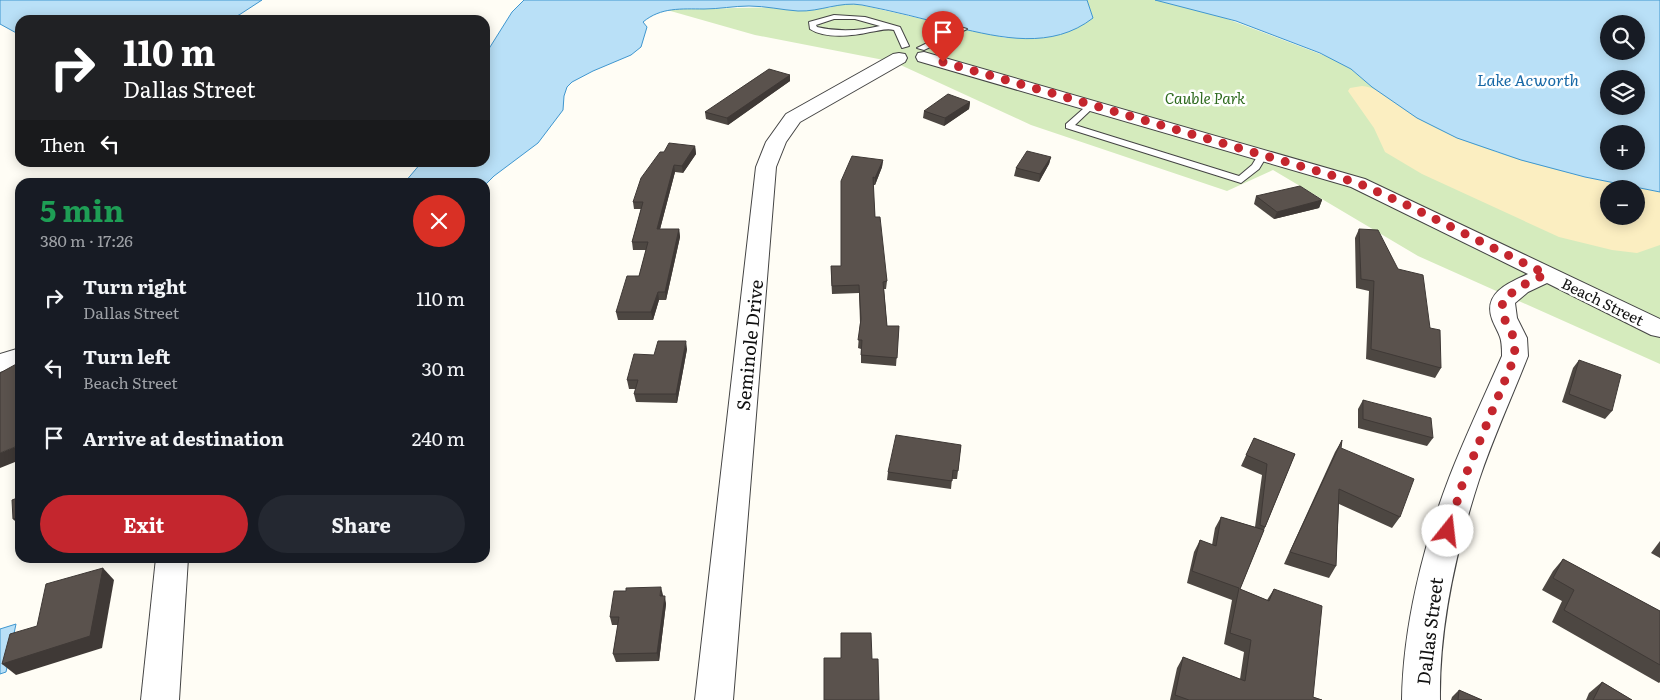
<!DOCTYPE html>
<meta charset="utf-8">
<style>
body{margin:0;font-family:Literata,serif;background:#242831;color:#f1f3f6;height:100vh;display:flex;flex-direction:column;font-size:19px;white-space:nowrap}
*{box-sizing:border-box;margin:0}
p{font-size:16px;color:#9ea1a6}
.icon{flex:none;width:28px;height:28px;fill:none;stroke:currentColor;stroke-width:2;stroke-linecap:round;stroke-linejoin:round}
.map{position:relative;flex:1;overflow:hidden}
.panel{position:absolute;left:15px;top:178px;width:475px;height:385px;display:flex;flex-direction:column;background:#171b24;border-radius:15px;box-shadow:0 2px 12px #0003}
.panel>*{flex:none}
.top-card{position:absolute;left:15px;top:15px;width:475px;height:152px;border-radius:15px;box-shadow:0 2px 12px #0003;background:#202124;color:#fff;overflow:hidden}
.buttons{position:absolute;left:1600px;top:15px;display:grid;gap:10px}
.buttons a{display:grid;place-items:center;width:45px;height:45px;border-radius:50%;background:#171b24;box-shadow:0 2px 12px #0003;font-size:25px}
.pin{position:absolute;display:grid;place-items:center;width:42px;height:42px;color:#fff;margin:-51px -21px;border-radius:50% 50% 50% 0;rotate:-45deg;box-shadow:0 0 5px #0007}
.pin .icon{rotate:45deg}
.me{position:absolute;width:55px;margin:-28px;rotate:16deg;stroke-linejoin:round;filter:drop-shadow(0 0 4px #0008)}
.turn{display:flex;align-items:center;gap:18px;height:105px;padding:0 25px;font-size:22px}
.turn .icon{width:65px;height:65px;stroke-width:2.5}
.turn b{display:block;font-size:35px;line-height:42px}
.then{display:flex;align-items:center;height:48px;padding:0 25px;background:#0003;gap:10px;font-size:19px}
.round{display:grid;place-items:center;flex:none;width:52px;height:52px;border-radius:26px;background:#242831}
.head{display:flex;align-items:center;justify-content:space-between;height:85px;padding:0 25px}
h1{font-size:30px;font-weight:700;line-height:38px;color:#1e9e55}
.cta{display:flex;gap:10px;margin-top:auto;padding:10px 25px}
.cta a{flex:1;height:58px;border-radius:30px;background:#c4262e;color:#fff;font-size:20px;font-weight:700;line-height:58px;text-align:center}
.cta a+a{background:#242831;color:#f1f3f6}
ul{padding:0;list-style:none}
li{display:flex;align-items:center;gap:15px;height:70px;padding:0 25px}
li div{flex:1}
li b{display:block;font-size:19px}
li em{font-style:normal}
.map>svg:first-child{display:block}
.green{fill:#d5ebbd;fill-rule:evenodd}
.sand{fill:#fbeec1;fill-rule:evenodd}
.water{fill:#b9e0f7;stroke:#3f96cf;fill-rule:evenodd}
.lines{fill:none;stroke-linecap:round;stroke-linejoin:round}
.service-casing{stroke:#444;stroke-width:2}
.minor-casing{stroke:#444;stroke-width:2}
.service{fill:#fff;fill-rule:evenodd}
.minor{fill:#fff;fill-rule:evenodd}
.wall{fill:#4d4742}
.shaded-wall{fill:#3f3936}
.building{fill:#5a524d;stroke:#3f3936}
.route{stroke:#c4262e;stroke-width:9;stroke-dasharray:0 16.2}
.labels{text-anchor:middle;dominant-baseline:central;stroke-width:5;stroke-linejoin:round;paint-order:stroke}
.far-park-label{font-size:15px;font-style:italic;fill:#2f6b1f;stroke:#fff}
.far-street-label{font-size:15px;fill:#111;stroke:#fff}
.far-water-label{font-size:16px;font-style:italic;fill:#1768a6;stroke:#fff}
.street-label{font-size:18px;fill:#111;stroke:#fff}
</style>
<div class="map">
<svg width="1660" height="700" viewBox="0 0 1660 700">
<rect width="100%" height="100%" fill="#fffdf5"/>
<path class="green" d="M1087 0H1155L1214 14 1336 60 1351 69 1372 87 1496 152 1585 177 1660 192V364L1418 256 1273 170 1227 191 1031 125 894 62 755 35 667 10C681 7 692 9 706 9 747 7 788 7 829 8L840 4 852 3 1006 38ZM1609 189H1636V216H1609Z"/>
<path class="sand" d="M1362 86C1383 88 1400 108 1417 118 1430 125 1444 133 1458 138 1523 165 1592 179 1660 192V245L1637 253 1612 250 1559 237 1422 174 1385 152 1374 128 1348 91 1350 88ZM1609 189H1636V216H1609Z"/>
<g class="water">
<path d="M0 0H262L239 15 225 20H20V35L0 24Z"/>
<path d="M524 0H1087L1093 18C1052 50 1001 38 955 27 924 19 893 11 862 5 840 1 820 12 798 11 782 10 766 6 749 6 734 6 719 9 704 9 681 9 661 7 643 22L647 27 641 47 631 55 593 71 572 82 567 87 564 96 563 110 538 143 494 176 485 185V182H405L421 163 485 162V55L512 12Z"/>
<path d="M1155 0H1660V192L1585 177 1521 160 1457 138 1417 118 1372 87 1351 69 1320 53 1236 21ZM1609 24H1636V51H1609ZM1609 79H1636V106H1609ZM1609 134H1636V161H1609Z"/>
<path d="M16 624 6 672 0 674V629Z"/>
</g>
<g class="lines">
<g class="service-casing">
<g id="service">
<path d="M834 15 865 17 900 27 909 46 902 48 894 30C886 28 879 31 870 32 853 36 825 39 810 29L809 22ZM834 19H855L880 26C859 31 838 32 817 27L816 25Z"/>
<path d="M960 27 967 29 924 50 917 48Z"/>
<path d="M1092 101 1096 104 1095 106 1075 125 1239 176 1252 165 1260 152 1263 151 1268 154 1259 169 1241 183 1066 128V124Z"/>
</g>
</g>
<g class="minor-casing">
<g id="minor">
<path d="M924 52 1365 179 1660 319V337L1651 335 1547 283 1528 292 1515 303 1517 318 1527 338 1528 356C1512 397 1493 438 1479 480 1456 551 1439 625 1440 700H1402C1403 627 1423 546 1449 478 1465 437 1484 397 1502 356 1502 350 1502 342 1500 337 1498 331 1494 325 1492 319 1483 293 1508 283 1528 274L1351 187 918 61 916 57 918 53Z"/>
<path d="M899 53 905 54 907 58 905 62 800 122 786 142 776 167 733 700H695L756 167 766 142 786 114 893 54Z"/>
<path d="M20 348V366L0 372V354Z"/>
<path d="M156 558H188L179 700H141Z"/>
</g>
</g>
<use href="#service" class="service"/>
<use href="#minor" class="minor"/>
</g>
<g class="wall">
<path d="M790 75V81L728 125 706 119 705 112Z"/>
<path d="M970 102 969 109 944 126 923 118 924 111Z"/>
<path d="M695 146 696 154 683 173 675 172 660 229H679L680 237 666 300H659L653 320H618L616 312 639 276 646 250H633L632 242 641 209H634L633 202Z"/>
<path d="M1051 157 1049 164 1039 182 1014 176 1016 168Z"/>
<path d="M883 160 882 167 875 185H873L875 217 887 281 886 289H884L887 326H899L896 366 861 363V349L858 348 860 323 859 293 832 294 831 274V266H841V181Z"/>
<path d="M1256 196 1322 200 1319 208 1274 219 1254 204Z"/>
<path d="M1359 229 1398 269 1430 328 1441 368 1435 378 1366 359 1369 291 1356 288 1355 238Z"/>
<path d="M687 349 677 403 636 402 634 394 636 389H629L627 380 654 355Z"/>
<path d="M1579 360 1612 411 1605 419 1562 402 1573 368Z"/>
<path d="M1363 400 1433 438 1427 446 1358 428V409Z"/>
<path d="M1254 438 1295 454 1240 589 1267 600 1274 589 1313 697 1322 700H1170L1177 668 1183 657 1240 679 1244 652 1224 644 1232 600 1187 583 1194 552 1200 540 1212 545 1215 528 1221 517 1255 527 1262 475 1241 466Z"/>
<path d="M1342 440 1341 448 1400 517 1392 528 1339 504 1336 566 1329 578 1284 564 1335 452Z"/>
<path d="M961 445 957 479H952L951 489 887 480 888 472Z"/>
<path d="M1660 541V558L1651 553Z"/>
<path d="M1563 559 1660 611V682L1659 683 1552 622 1562 601 1542 590 1553 571Z"/>
<path d="M663 595 666 604 659 661 616 662 613 654 618 625H612L610 617Z"/>
<path d="M1602 682 1632 700H1586L1589 693Z"/>
<path d="M1459 690 1482 700H1451L1452 697Z"/>
</g>
<g class="shaded-wall">
<path d="M790 75V81L728 125 727 118Z"/>
<path d="M970 102 969 109 944 126 945 118Z"/>
<path d="M695 146 696 154 683 173 682 166Z"/>
<path d="M1051 157 1049 164 1039 182 1040 174Z"/>
<path d="M883 160 882 167 875 185V178Z"/>
<path d="M674 165 675 172 658 237 657 229Z"/>
<path d="M1322 200 1319 208 1274 219 1277 212Z"/>
<path d="M679 229 680 237 666 300 665 292Z"/>
<path d="M658 292 659 300 653 320 651 312Z"/>
<path d="M686 341 687 349 677 403 676 394Z"/>
<path d="M20 445V460L0 468V453Z"/>
<path d="M20 517V526L13 519Z"/>
<path d="M103 568 114 580 102 648 16 675 2 664Z"/>
<path d="M661 587 663 595 662 604 660 596Z"/>
<path d="M665 596 666 604 659 661 657 653Z"/>
</g>
<g class="building">
<path d="M769 69 790 75 727 118 705 112Z"/>
<path d="M948 94 970 102 945 118 924 111Z"/>
<path d="M669 143 695 146 682 166 674 165 657 229H679L665 292H658L651 312H616L627 276H639L648 242H632L643 202H633L641 178 660 152H664Z"/>
<path d="M1027 151 1051 157 1040 174 1016 168Z"/>
<path d="M852 156 883 160 875 178 873 177 875 217H880L887 281 883 282 887 326H899L897 358 861 355 862 340H858L861 319 859 285 832 286 831 266H841V181Z"/>
<path d="M1300 186 1322 200 1277 212 1256 196Z"/>
<path d="M1359 229 1378 230 1398 269 1423 275 1430 328 1440 330 1441 368 1371 349 1374 281 1361 279Z"/>
<path d="M658 341H686L676 394H634L638 380H627L634 354 654 355Z"/>
<path d="M1579 360 1621 375 1612 411 1569 394Z"/>
<path d="M20 362V445L0 453V373Z"/>
<path d="M1363 400 1431 418 1433 438 1363 419Z"/>
<path d="M896 435 961 445 958 471 953 470 952 481 888 472Z"/>
<path d="M1254 438 1295 454 1265 527 1260 525 1267 464 1246 455Z"/>
<path d="M1342 440 1341 448 1414 479 1400 517 1339 489 1336 566 1290 552Z"/>
<path d="M20 497V517L13 519 12 500Z"/>
<path d="M1221 517 1264 530 1240 589 1269 601 1274 589 1322 606 1313 697 1322 700H1189L1175 695 1183 657 1245 681 1251 640 1230 633 1239 588 1192 571 1200 540 1216 546Z"/>
<path d="M1563 559 1660 611V665L1564 610 1574 590 1553 578Z"/>
<path d="M103 568 90 636 2 664 10 634 37 626 46 584Z"/>
<path d="M661 587 660 596H665L657 653 613 654 619 617H610L614 591H626V588Z"/>
<path d="M841 633H871L872 659H878L879 700H824V658H841Z"/>
<path d="M1602 682 1632 700H1593Z"/>
<path d="M1459 690 1482 700H1458Z"/>
</g>
<g class="lines">
<path class="route" d="M943 62 1055 94 1358 183 1409 206 1546 274 1519 287 1502 301 1504 318 1514 338 1515 356 1464 479 1448 531"/>
</g>
<g class="labels">
<g class="far-park-label">
<text x="1205" y="97">Cauble Park</text>
</g>
<g class="far-street-label">
<text transform="translate(1603 301) rotate(26)">Beach Street</text>
</g>
<g class="far-water-label">
<text x="1528" y="79">Lake Acworth</text>
</g>
<g class="street-label">
<text transform="translate(749 345) rotate(-84)">Seminole Drive</text>
<text transform="translate(1429 631) rotate(-83)">Dallas Street</text>
</g>
</g>
</svg>
<div class="buttons">
<a><svg class="icon" aria-label="search" viewBox="0 0 24 24"><circle cx="10" cy="10" r="6"/><path d="M15 15l6 6"/></svg></a>
<a><svg class="icon" aria-label="layers" viewBox="0 0 24 24"><path d="M12 4l9 5-9 5-9-5zM3 14l9 5 9-5"/></svg></a>
<a>+</a>
<a>−</a>
</div>
<div class="pin" style="left:943px;top:62px;background:#d93025"><svg class="icon" aria-label="arrive" viewBox="0 0 24 24"><path d="M6 21V4h12l-3 4 3 4H6"/></svg></div>
<svg class="me" style="left:1448px;top:531px" viewBox="-20 -20 40 40"><circle r="19" fill="#fff"/><path d="M0-13L10 11 0 6-10 11z" fill="#c4262e"/></svg>
<div class="top-card">
<div class="turn"><svg class="icon" aria-label="right" viewBox="0 0 24 24"><path d="M7 20v-9h11M14 6l5 5-5 5"/></svg><div><b>110 m</b>Dallas Street</div></div>
<div class="then">Then<svg class="icon" aria-label="left" viewBox="0 0 24 24"><path d="M17 20v-9H6M10 6l-5 5 5 5"/></svg></div>
</div>
<section class="panel">
<div class="head"><div><h1>5 min</h1><p>380 m · 17:26</p></div><a class="round" style="background:#d93025;color:#fff"><svg class="icon" aria-label="close" viewBox="0 0 24 24"><path d="M6 6l12 12M18 6L6 18"/></svg></a></div>
<ul>
<li><svg class="icon" aria-label="right" viewBox="0 0 24 24"><path d="M7 20v-9h11M14 6l5 5-5 5"/></svg><div><b>Turn right</b><p>Dallas Street</p></div><em>110 m</em></li>
<li><svg class="icon" aria-label="left" viewBox="0 0 24 24"><path d="M17 20v-9H6M10 6l-5 5 5 5"/></svg><div><b>Turn left</b><p>Beach Street</p></div><em>30 m</em></li>
<li><svg class="icon" aria-label="arrive" viewBox="0 0 24 24"><path d="M6 21V4h12l-3 4 3 4H6"/></svg><div><b>Arrive at destination</b></div><em>240 m</em></li>
</ul>
<div class="cta"><a>Exit</a><a>Share</a></div>
</section>
</div>
